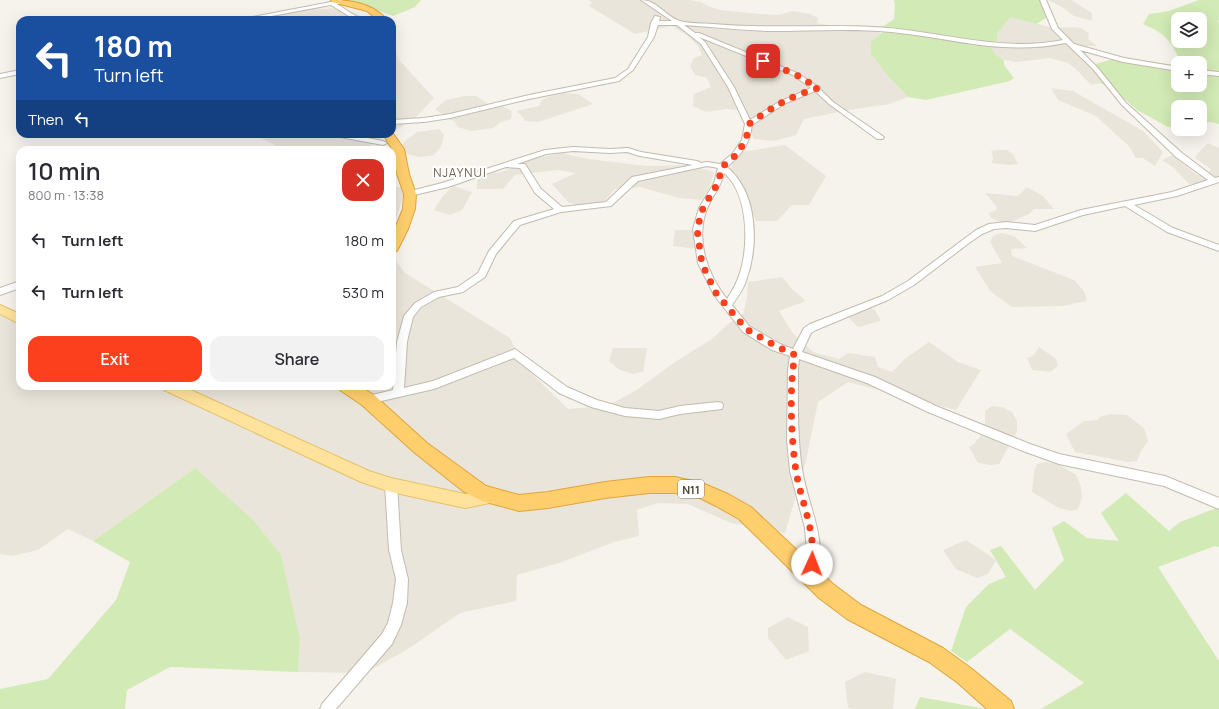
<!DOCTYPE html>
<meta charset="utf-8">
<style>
body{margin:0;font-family:Manrope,sans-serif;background:#f2f2f3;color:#2b2b33;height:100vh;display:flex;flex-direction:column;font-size:15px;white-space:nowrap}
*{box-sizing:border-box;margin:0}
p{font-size:13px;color:#7c7c81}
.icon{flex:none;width:22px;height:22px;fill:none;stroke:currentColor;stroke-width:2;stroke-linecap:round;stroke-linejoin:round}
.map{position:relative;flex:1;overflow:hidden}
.side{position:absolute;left:16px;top:146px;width:380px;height:244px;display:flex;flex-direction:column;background:#fff;border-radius:12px;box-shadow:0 4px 16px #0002}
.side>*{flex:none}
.top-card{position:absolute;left:16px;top:16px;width:380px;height:122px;border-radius:12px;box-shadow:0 4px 16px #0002;background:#1a4fa0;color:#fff;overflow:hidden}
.controls{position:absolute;left:1171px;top:12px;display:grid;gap:8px}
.controls a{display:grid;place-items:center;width:36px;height:36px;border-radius:8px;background:#fff;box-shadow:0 4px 16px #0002;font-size:20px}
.pin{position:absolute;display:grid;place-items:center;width:34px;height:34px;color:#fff;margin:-17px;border-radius:8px;box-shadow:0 2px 6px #0006}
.me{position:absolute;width:44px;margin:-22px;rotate:2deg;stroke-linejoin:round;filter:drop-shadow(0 0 3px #0008)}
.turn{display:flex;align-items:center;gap:14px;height:84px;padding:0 12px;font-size:18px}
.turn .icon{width:52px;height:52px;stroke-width:2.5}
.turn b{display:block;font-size:28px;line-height:34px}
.then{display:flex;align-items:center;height:38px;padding:0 12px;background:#0003;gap:8px;font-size:15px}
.round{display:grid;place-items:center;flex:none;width:42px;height:42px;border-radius:12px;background:#f2f2f3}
.summary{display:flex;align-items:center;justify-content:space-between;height:68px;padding:0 12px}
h1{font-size:24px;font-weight:600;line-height:30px}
.cta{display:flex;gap:8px;margin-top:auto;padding:8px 12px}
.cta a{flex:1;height:46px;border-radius:12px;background:#fc3f1d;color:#fff;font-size:16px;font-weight:600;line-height:46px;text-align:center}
.cta a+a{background:#f2f2f3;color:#2b2b33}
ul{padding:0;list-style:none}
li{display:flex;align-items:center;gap:12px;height:52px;padding:0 12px}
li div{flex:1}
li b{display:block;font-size:15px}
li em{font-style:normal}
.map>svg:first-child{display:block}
.residential{fill:#eae5da}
.green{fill:#d2eab5;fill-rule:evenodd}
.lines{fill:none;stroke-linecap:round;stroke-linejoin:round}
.minor-casing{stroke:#c2bbae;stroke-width:2}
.major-casing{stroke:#e6c16a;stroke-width:2}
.highway-casing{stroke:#e0a43c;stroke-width:2}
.minor{fill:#fff;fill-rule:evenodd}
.major{fill:#ffe39c;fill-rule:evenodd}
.highway{fill:#ffcf6e;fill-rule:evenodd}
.route{stroke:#fc3f1d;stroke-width:7;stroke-dasharray:0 12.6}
.labels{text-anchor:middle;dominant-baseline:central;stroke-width:4;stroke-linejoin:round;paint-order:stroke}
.shield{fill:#fff;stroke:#817c74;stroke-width:1}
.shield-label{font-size:11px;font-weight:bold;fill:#4b4439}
.far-quarter-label{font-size:12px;letter-spacing:1px;fill:#6e6250;stroke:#fff}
</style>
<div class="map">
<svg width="1219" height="709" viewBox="0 0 1219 709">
<rect width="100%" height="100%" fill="#f6f3ec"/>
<g class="residential">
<path d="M589 0H689L701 2 708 6 720 10 760 14 778 15 793 11 810 14 818 18 817 23 837 27 868 28 882 33 871 42 889 77 908 97 889 104 843 111 804 119 796 135 774 141 753 139 747 115 742 110 726 109 706 112 693 106 694 94 711 87 707 78 695 75 690 66 694 58 702 55 698 46 688 36 672 26 635 34 589 6 592 3Z"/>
<path d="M1048 0H1071L1092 13V21L1074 16 1062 7Z"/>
<path d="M342 8 372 20H241L296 10Z"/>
<path d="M1011 17 1053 28 1069 27 1081 28 1089 33 1088 39 1097 46H1077L1097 72 1101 83 1091 85 1076 69 1068 63 1050 58 1017 62 1004 60 996 55 990 47 997 41 998 32Z"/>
<path d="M392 42 399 60 434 98 414 119 392 132Z"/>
<path d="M1051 88 1073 91 1143 131 1163 152 1155 166 1143 158H1136L1129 146 1096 116 1058 100Z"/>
<path d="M560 93 578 94 593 104 538 122 525 121 522 116 516 111 539 106 543 99Z"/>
<path d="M464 96H476L490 105 502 106 512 111 511 119 501 122 493 128 471 131 458 127 454 121 443 118 442 114 435 109 446 100Z"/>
<path d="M439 129 444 135 443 140 441 147 434 155 420 157 410 155 404 151 403 143 417 132Z"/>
<path d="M253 134H389L363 150H284Z"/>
<path d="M1208 143 1219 148V182L1189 184 1174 168 1162 160 1172 155 1197 175H1207L1211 169 1195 158 1197 154Z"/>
<path d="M785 145 826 176 809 205H792L777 221H756L745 194 730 168 742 152Z"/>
<path d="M996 150H1007L1013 154 1018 164 1008 165 992 163 993 157 991 151Z"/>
<path d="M562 153 588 159 647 166 689 165 714 172 709 188 702 200 679 198 640 187 615 189 601 205 583 207 569 203 552 184 576 173 558 170 515 175 503 189H477V181L481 175 502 172 536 158Z"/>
<path d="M392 186 405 188 392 235Z"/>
<path d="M453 186 472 192 462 210 450 215 434 210 442 197Z"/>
<path d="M1027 187 1043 196 1054 209H1034L1029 214 1011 222 1003 223 991 218 989 213 996 210 997 207 985 193 1018 196Z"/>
<path d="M675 230H694L697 249 673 246Z"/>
<path d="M1002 233 1014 236 1027 248 1011 249 1012 256 1074 280 1084 291 1087 301 1062 306 1012 307 991 292 975 267 1002 263 990 242 993 236Z"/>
<path d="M392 256 405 273 510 338 524 366 568 409 607 406 635 391 675 362 712 339 728 324 743 314 747 298 748 282 782 277 791 288 806 301 779 311 792 332 813 352 839 359 848 353 875 357 878 367 892 372 906 358 929 342 958 362 981 370 956 410 848 382 818 402 806 461 785 533 731 523 688 504 658 503 637 510 639 536 614 542 562 562 517 575 516 601 460 613 408 649 365 673 298 672 300 640 195 468 93 541 68 529 38 550 13 556 0 554V316L20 310V386H392Z"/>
<path d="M861 305 875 310 881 321 858 327 851 320 845 310Z"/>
<path d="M1039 347 1056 359 1058 366 1050 372 1032 370 1027 358 1033 356Z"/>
<path d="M613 348H647L643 372 633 374 620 370 609 361Z"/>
<path d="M992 406 1002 407 1012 412 1017 421V431L1014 437 999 464 990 465 978 463 969 447 974 444 983 433 985 426V411Z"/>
<path d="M1110 414 1127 415 1144 428 1148 441 1141 451 1137 461 1128 462 1075 452 1066 434 1084 421 1098 420 1100 417Z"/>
<path d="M1046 462 1058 464 1076 475 1081 487 1082 498 1078 509 1071 511 1059 508 1032 492 1034 472 1037 464Z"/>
<path d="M966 540 996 560 988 574 977 578 956 569 943 550Z"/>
<path d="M788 617 808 627 809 651 786 660 768 638V628Z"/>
<path d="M865 672 896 679 893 709H854L848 708 845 682Z"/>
</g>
<g class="green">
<path d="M343 0H421L415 7 393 16 365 5Z"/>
<path d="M894 0H1044L1053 14 1036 24 1011 17 998 32 997 41 990 47 996 55 1004 60V65L1014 78 1010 81 926 100 908 97 889 77 871 54V42L882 33V27L894 19 895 5Z"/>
<path d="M1199 0H1219V20L1218 21 1219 23V124L1211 122 1200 123V107H1178V126L1168 127 1137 110 1118 93 1101 83 1092 65 1121 57 1175 65 1179 59C1170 38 1163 33 1143 24L1149 14 1169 11ZM1178 19H1200V41H1178ZM1178 63H1200V85H1178Z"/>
<path d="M195 468 253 520 281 555 300 640 298 672 170 667 127 690 125 709H0V689L48 679 116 600 130 562 93 541Z"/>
<path d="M1126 493 1169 531 1180 522 1219 507V547L1215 546 1158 567 1219 661V709H1041L1084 683 1010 629 967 662 951 651 966 607 989 584 1006 577 990 550 1001 546 1035 590 1064 560 1052 528 1064 521 1087 538 1119 541 1101 513Z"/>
<path d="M920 697 986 709H915Z"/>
</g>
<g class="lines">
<g class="minor-casing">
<g id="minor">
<path d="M341 0 344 2 343 3 337 4 362 20H355L331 5 250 20H237Z"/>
<path d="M641 0C657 0 666 17 680 21 690 24 703 23 713 24 768 29 820 24 874 27 938 30 999 53 1063 40L1052 29 1040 0H1046L1058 28 1074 44 1124 58 1178 67V71L1123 62 1080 50 1097 67 1126 103 1182 153 1215 178 1219 177V182L1177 196 1134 205 1173 228 1219 245V251L1167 232 1125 206 1083 215 1035 231 1006 228 994 229 982 234 969 243 914 285 888 300 816 330 811 333 802 352 875 377 936 406 1030 444 1059 454 1165 476 1219 498V509L1164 486 1059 464 1023 451 928 412 867 383 799 359 798 369C798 402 797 436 802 469 807 505 830 543 815 579L810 581 805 579 804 575 807 552 805 528 790 471 787 440 788 369 790 356 772 350 743 332 714 295 698 263 693 229 699 208 714 183 718 168 707 166 638 181 611 206 561 212 520 225 496 254 485 277 463 292 439 297 421 307 413 317 407 342 404 388 433 381 515 349 567 387 597 400 625 408 659 411 680 406 718 402 722 403 723 406 722 409 680 414 659 419 625 416 591 407 559 393 514 358 434 389 368 404 364 403 363 400 364 397 393 390 397 342 404 316 415 303 434 292 458 287 478 273 489 251 514 221 554 209 535 193 520 168 506 167 448 187 410 196H407V192L442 183 545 150 573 147 610 149 628 148 641 152 697 161 701 163 707 162 720 164 732 154 742 140 745 124 728 87 701 44 677 25H658L654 37 633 70 619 81 529 99 450 118 424 122 392 124V120L424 118 450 114 529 95 615 78 628 69 648 37 651 23 655 16 660 17 659 21H672ZM684 25C713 27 741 30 769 31 810 31 851 28 891 32 953 38 1002 56 1066 43L1093 69 1122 105 1176 157 1208 180 1172 192 1081 210 1035 225 1006 222 989 224 976 230 908 281 882 296 810 324 804 328 793 349 780 344 749 326 732 305C737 298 743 290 746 281 759 245 758 193 727 167 742 154 749 145 752 125L784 104 815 91 829 104 877 139H883L884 137 833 102 820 89V87C815 86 803 76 797 73L699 33H695ZM699 37 793 75 811 88 779 102 750 120 734 87 705 42ZM573 151 610 153 627 152 640 156 693 165 632 177 606 202 562 207 541 189 525 164H517L546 154ZM724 173C750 195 750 254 736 283 734 288 730 294 727 299 707 274 695 239 707 209 712 196 721 187 724 173Z"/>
<path d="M20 70V74L0 78V74Z"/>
<path d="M1200 70 1219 72V76L1200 74Z"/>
<path d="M331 134H347L383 141 387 143 383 145 335 136Z"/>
<path d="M20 281V288L0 295V288Z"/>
<path d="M391 480 395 481 397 485 401 550 408 579 407 603 401 625 392 644 336 709H320L322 704 382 634 388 623 393 603 396 579 389 550 385 485 387 481Z"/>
</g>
</g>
<g class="major-casing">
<g id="major">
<path d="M0 305 20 314V324L0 314Z"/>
<path d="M162 386H182L369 471 391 478 465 494 495 489 500 491 503 496 500 501 465 508 391 492 361 482 164 390Z"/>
</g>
</g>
<g class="highway-casing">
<g id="highway">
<path d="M331 0C351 0 374 4 387 20H378L367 11 332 2Z"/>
<path d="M392 132 404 149 409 174 416 194 415 209 408 229 397 251 392 252V236L403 209 404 194 397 174 392 149 383 134H392Z"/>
<path d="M338 386H359L374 395 427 443 486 486 519 495 548 492 605 482 649 477H675L702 483 728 494 751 507 833 584 861 605 943 648 972 669 1011 701 1014 709H987L958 683 929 662 847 619 819 598 739 519 716 506 700 498 675 493H649L605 498 548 508 519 511 482 501 463 491 415 453 362 405 340 390Z"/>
</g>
</g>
<use href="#minor" class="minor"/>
<use href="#major" class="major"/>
<use href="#highway" class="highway"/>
</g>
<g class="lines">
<path class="route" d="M763 61 795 74 818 88C788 97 774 106 749 124L746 140 735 156 722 167 718 183 703 208 697 229 702 264 716 293 746 329 776 346 795 355C789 386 791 438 796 471 801 502 816 531 812 564"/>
</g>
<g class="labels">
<rect class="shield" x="678" y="480" width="26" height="18" rx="3"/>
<g class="shield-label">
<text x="691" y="489">N11</text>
</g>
<g class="far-quarter-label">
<text x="460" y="172">NJAYNUI</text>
</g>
</g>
</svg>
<div class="controls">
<a><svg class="icon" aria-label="layers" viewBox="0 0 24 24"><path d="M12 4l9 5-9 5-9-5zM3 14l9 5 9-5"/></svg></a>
<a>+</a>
<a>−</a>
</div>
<div class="pin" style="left:763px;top:61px;background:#d93025"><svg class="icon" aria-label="arrive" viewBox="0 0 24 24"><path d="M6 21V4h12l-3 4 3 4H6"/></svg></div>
<svg class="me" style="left:812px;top:564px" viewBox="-20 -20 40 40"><circle r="19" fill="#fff"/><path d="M0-13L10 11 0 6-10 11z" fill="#fc3f1d"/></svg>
<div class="top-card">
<div class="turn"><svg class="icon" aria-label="left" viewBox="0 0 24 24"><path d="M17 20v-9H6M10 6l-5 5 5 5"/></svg><div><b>180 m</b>Turn left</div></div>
<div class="then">Then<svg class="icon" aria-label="left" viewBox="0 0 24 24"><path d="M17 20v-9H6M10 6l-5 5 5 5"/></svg></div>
</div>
<section class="side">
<div class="summary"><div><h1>10 min</h1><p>800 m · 13:38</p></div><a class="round" style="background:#d93025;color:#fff"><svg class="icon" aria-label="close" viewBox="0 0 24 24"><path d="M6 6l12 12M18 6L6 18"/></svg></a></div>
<ul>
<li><svg class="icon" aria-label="left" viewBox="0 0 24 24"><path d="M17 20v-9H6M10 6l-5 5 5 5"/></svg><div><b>Turn left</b></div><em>180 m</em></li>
<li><svg class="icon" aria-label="left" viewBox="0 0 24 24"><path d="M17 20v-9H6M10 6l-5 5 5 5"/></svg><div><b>Turn left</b></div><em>530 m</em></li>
</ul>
<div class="cta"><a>Exit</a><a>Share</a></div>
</section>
</div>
